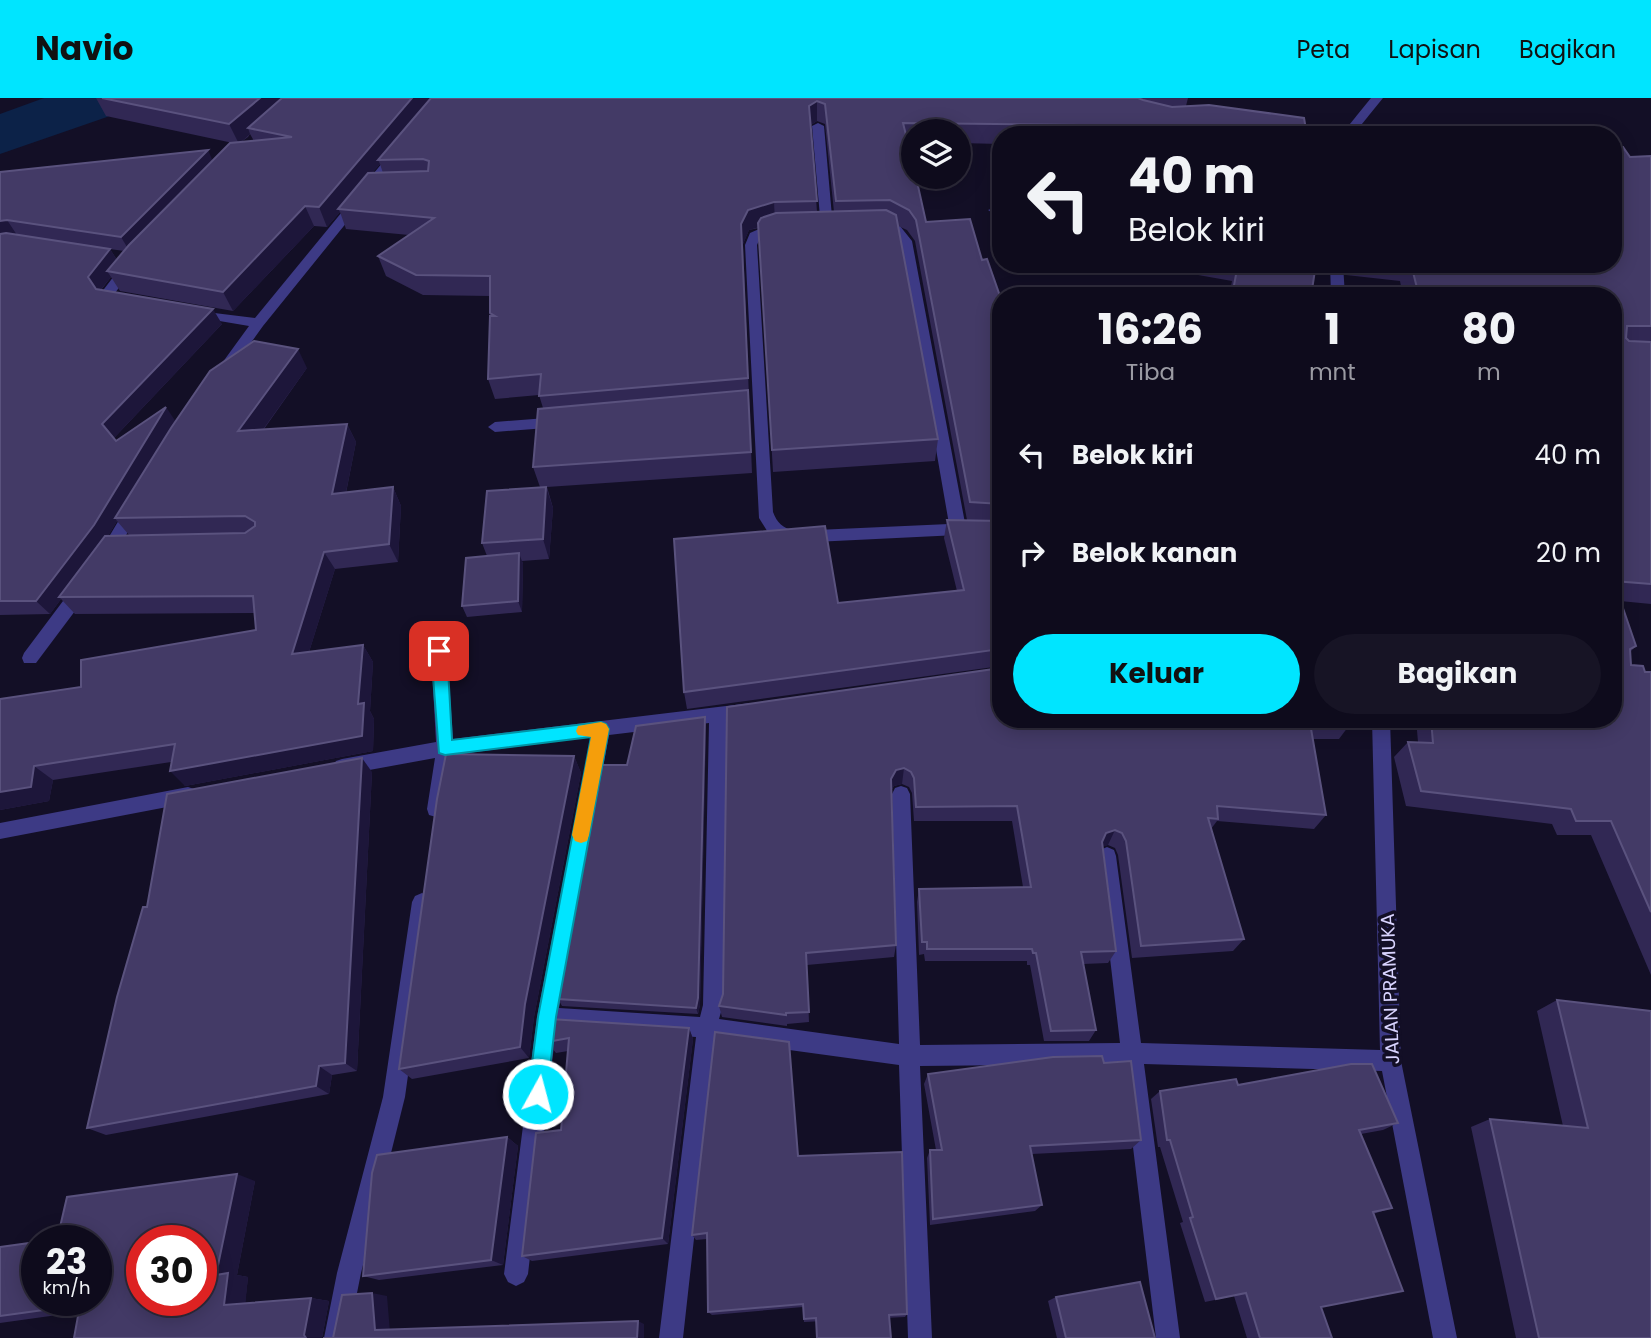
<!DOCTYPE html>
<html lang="id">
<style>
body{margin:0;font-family:Poppins,sans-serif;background:#171425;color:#f1f3f6;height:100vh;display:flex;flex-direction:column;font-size:26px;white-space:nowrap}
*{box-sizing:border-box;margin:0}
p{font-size:23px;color:#9b9ba3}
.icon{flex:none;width:38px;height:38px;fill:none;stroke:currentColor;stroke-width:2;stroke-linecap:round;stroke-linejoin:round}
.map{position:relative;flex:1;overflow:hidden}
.panel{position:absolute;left:992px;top:189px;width:630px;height:441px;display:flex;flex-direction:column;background:#0e0b1c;border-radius:28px;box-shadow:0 4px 18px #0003,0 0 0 2px #2e2b3b}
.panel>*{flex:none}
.hud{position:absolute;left:992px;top:28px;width:630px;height:147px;border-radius:28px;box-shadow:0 4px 18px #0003,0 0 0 2px #2e2b3b;background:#0e0b1c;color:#f1f3f6;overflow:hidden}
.fabs{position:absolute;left:901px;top:21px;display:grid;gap:14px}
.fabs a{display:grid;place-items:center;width:70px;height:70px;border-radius:50%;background:#0e0b1c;box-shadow:0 4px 18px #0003,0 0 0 2px #2e2b3b;font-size:35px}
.speed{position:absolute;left:21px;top:1127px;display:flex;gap:14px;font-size:35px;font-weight:700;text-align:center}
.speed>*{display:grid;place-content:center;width:91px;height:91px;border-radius:50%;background:#0e0b1c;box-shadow:0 4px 18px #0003,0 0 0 2px #2e2b3b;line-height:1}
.speed small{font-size:18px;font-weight:400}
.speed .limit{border:10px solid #d22;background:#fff;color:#111}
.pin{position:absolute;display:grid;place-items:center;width:60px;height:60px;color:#fff;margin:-30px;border-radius:14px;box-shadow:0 4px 10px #0006}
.me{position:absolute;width:77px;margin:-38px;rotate:7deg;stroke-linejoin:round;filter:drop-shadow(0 0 5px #0008)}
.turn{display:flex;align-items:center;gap:24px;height:147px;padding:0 21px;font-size:32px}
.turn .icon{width:91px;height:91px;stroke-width:2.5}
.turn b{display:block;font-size:49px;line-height:60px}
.eta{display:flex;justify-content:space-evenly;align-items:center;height:119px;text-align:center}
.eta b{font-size:42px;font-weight:700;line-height:49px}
.action{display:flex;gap:14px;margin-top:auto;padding:14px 21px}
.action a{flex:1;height:80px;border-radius:42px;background:#00e5ff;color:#111;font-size:28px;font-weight:700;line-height:80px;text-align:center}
.action a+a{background:#171425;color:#f1f3f6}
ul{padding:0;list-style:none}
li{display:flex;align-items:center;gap:21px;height:98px;padding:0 21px}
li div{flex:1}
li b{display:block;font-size:26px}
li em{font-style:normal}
header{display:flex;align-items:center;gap:42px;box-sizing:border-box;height:98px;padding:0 35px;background:#00e5ff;color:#111}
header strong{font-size:33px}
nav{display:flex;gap:38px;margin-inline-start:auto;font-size:24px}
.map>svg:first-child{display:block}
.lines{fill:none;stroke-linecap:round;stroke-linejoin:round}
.river{fill:#0c2248;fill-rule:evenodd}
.lane{fill:#3d3a85;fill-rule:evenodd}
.street{fill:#3d3a85;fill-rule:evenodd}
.wall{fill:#312854;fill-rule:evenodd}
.shaded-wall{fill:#1d163a}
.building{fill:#433a66;stroke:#5a527e;stroke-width:2;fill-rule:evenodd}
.route{fill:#00e5ff;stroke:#0095a6;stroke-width:2}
.slow{fill:#f59e0b}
.labels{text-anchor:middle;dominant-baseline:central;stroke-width:7;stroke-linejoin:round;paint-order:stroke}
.street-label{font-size:19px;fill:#d9d4ff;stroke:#130f26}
</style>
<header>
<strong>Navio</strong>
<nav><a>Peta</a><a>Lapisan</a><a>Bagikan</a></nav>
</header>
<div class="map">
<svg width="1651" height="1240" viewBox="0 0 1651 1240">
<rect width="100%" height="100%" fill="#130f26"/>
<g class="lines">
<path class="river" d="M44 0H127L118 13 107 19 0 56V16Z"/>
<g class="lane">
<path d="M818 25 824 28 833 130 827 134 821 130 812 28Z"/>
<path d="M876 124 900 128 912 143 965 425 1001 427V439L958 437 794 445 769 436 759 420 745 147 750 135C761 130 774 126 786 128V134L760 140 757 147 773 414C777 425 783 430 794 433L949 426 900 144 892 134 872 131V125Z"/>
<path d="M559 319 566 324 559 329 495 334 488 329 495 324Z"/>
</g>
<g class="street">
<path d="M1371 0H1383L1353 37H1341Z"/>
<path d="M1285 29 1326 37 1281 34 1279 32Z"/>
<path d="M392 53 402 56 263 228 227 278H217V272L249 228 190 218V212L255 220Z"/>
<path d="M1001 107V115L994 116 988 112Z"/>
<path d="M129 164 135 168 115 195 133 203 126 207 107 204 101 195 124 165Z"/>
<path d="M1330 166H1343L1345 198H1331Z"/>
<path d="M134 403 142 409 112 462H100L98 458 100 454 129 405Z"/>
<path d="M81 486 87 487 89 492 87 497 36 565H24L22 560 24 555 75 487Z"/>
<path d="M439 546 445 548 447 553 453 641 751 605 757 607 760 612 757 617 727 622 723 907 719 921 899 946 892 696 895 690 901 688 907 690 910 696 920 947 1120 945 1098 758 1100 752 1107 749 1114 752 1116 758 1141 945 1380 952 1372 621H1390L1401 963 1457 1240H1433L1382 973 1144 966 1180 1240H1156L1123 966 920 968 932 1240H908L899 967 716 942 683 1240H659L696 939 556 930 528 1176 524 1184 516 1188 508 1184 504 1176 537 919 591 639 453 657 445 711 443 717 436 719 429 717 427 711 435 660 342 677 336 675 333 669 336 663 342 661 436 644 431 553 433 548ZM709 625 703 907 700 919 559 910 609 637Z"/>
<path d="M188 689 194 691 197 697 194 703 188 705 0 741V725Z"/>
<path d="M422 795 429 798 432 804 405 999 361 1175 348 1240H324L337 1175 383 999 412 804 415 798Z"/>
</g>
</g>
<g class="wall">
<path d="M96 0H1188L1186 8 1307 37H1001V46L959 45V33H914V45H908L926 124 982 162 1001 201V568L687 611 684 594 838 505 957 493 944 440 947 422H967L915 143 907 132 898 128 938 341 935 363 773 374 759 130 749 132 743 146 752 375 547 389 553 410 549 461 522 463 523 466 522 514 467 519 462 508 487 458 482 445 540 389 533 369 543 310 539 297 495 301 488 281 490 198 423 197 386 178 378 158 409 137 346 131 340 114 327 129 314 128 233 213 120 193 111 179 101 192 222 226 114 340 116 343 175 323 307 270 264 331 347 326 356 344 346 395 393 389 401 408 398 464 335 471 309 554 363 547 373 564 370 613 374 621 373 653 185 688 171 664 53 682 49 703 0 712V601L81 589 256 532 254 515 75 516 61 501 50 516 0 517V74L213 63 233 45 106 18ZM817 23 825 26 834 114H817L811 27ZM250 36 254 43 241 44 248 39ZM380 66 383 75H372ZM110 151 124 153 117 162ZM117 423 129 437 108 438Z"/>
<path d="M1651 58V506L1620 503 1636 548 1630 554 1631 567 1645 574H1651V877L1591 737H1557L1552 726 1406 708 1394 659 1408 644H1418L1416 621H1614V198H1403L1400 183 1346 177 1344 166H1614L1630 59Z"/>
<path d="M1136 166H1332L1328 175 1315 174 1311 198H1229L1232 183Z"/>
<path d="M727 609 1351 625 1339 641H1313L1326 717 1314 731 1217 723 1211 731 1244 841 1233 853 1132 860 1118 757 1115 750 1108 747 1103 748 1116 853 1108 865 1083 866 1096 932 1089 943H1044L1030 867H1027V863H925L924 856 919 857 917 804 919 791 1023 789 1012 723H914L912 695 909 689 902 686 894 688 891 693 896 847 894 859 807 867 809 924 787 926V928L722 919 719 908 723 896Z"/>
<path d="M706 628 700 907 698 916 562 908 558 901 627 667Z"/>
<path d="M574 658 581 675 534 919 529 960 412 981 399 971Z"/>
<path d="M372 674 357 973 332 977 329 996 106 1037 87 1030 147 809Z"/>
<path d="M1557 902 1651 1240H1516L1471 1029 1490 1021 1563 1028 1537 913Z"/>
<path d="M550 921 689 930 693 941 668 1146 532 1163 522 1158 561 1032 568 953 556 955 547 944Z"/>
<path d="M1104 965 1141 1042 1131 1051 1032 1056 1042 1107 1035 1113 930 1127 927 1060 930 1052H936L924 986 928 976Z"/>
<path d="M1238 987 1398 1025 1383 1032 1361 1036 1392 1110 1373 1116 1321 1209 1332 1240H1247L1234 1198 1205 1204 1180 1125 1183 1124 1160 1049H1158L1151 1001 1160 993Z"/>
<path d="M507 1039 518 1048 503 1167 379 1182 363 1178Z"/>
<path d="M798 1058 907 1216 905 1219 804 1224 803 1209 712 1217 708 1214 707 1141 696 1142 692 1137Z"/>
<path d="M255 1083 237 1177 248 1179 245 1205 311 1200 329 1203 322 1240 79 1214 0 1225V1149L57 1142Z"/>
<path d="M1056 1199 1155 1240H1057L1048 1203Z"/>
</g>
<g class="shaded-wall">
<path d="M260 0H292L248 30 250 36 239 46 229 26Z"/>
<path d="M412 0H435L378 62 380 66 342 111H338L340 114 327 129 319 109Z"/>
<path d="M817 3V23L809 28V8Z"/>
<path d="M208 52 215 68 130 154 121 139Z"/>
<path d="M774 104 775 124 749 132 743 146 749 300 741 126 748 112Z"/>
<path d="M305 108 314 128 233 213 223 194Z"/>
<path d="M7 122 17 137 0 141V123Z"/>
<path d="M110 151 120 167 107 173 111 179 98 195 88 179Z"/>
<path d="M213 211 222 226 113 341 102 326Z"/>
<path d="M298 251 307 270 249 351 238 333Z"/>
<path d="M166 309 176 324 115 420 117 423 106 442 59 499 61 501 50 516 36 503Z"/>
<path d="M347 326 356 344 342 414 332 396Z"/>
<path d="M393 389 401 408 398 464 389 446Z"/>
<path d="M546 389 553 410 549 461 543 441Z"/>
<path d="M324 454 335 471 303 573 292 556Z"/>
<path d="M519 455 523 466 522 514 518 503Z"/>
<path d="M363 547 373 564 370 613 374 621 373 653 185 688 170 673 358 606Z"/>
<path d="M705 619 706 628 700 907 698 916 696 910Z"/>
<path d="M574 658 581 675 534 919 529 960 520 949 525 906Z"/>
<path d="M362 660 372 674 357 973 345 965Z"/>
<path d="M34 668 53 682 49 703 0 712V694Z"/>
<path d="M904 670 902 686 894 688 889 696 891 681 896 672Z"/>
<path d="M1115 732 1108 747 1099 750 1106 735Z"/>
<path d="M689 930 693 941 668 1146 662 1140Z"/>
<path d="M319 968 332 977 329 996 316 988Z"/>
<path d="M507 1039 518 1048 503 1167 491 1162Z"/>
<path d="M237 1076 255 1083 237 1177 248 1179 245 1210 224 1207 216 1177Z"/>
<path d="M372 1195 387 1198 390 1234 375 1232Z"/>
<path d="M311 1200 329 1203 322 1240H306L304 1237Z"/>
<path d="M638 1223 644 1226V1240H637Z"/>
</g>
<g class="building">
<path d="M102 0H260L229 26Z"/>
<path d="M282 0H412L319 109 305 108 223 194 107 173 129 147 230 45 292 39 248 30Z"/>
<path d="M431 0H1138L1143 2 1172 9 1209 7 1304 20 1307 37H1083L1080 27 903 25 914 69V79H916L926 124 970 121 982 162 987 161 1001 201V406L970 404 916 122 909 112 890 102 836 103 825 6 817 3 809 8 817 103 774 104 748 112 741 126 748 280 539 298 541 276 488 281 490 218H495L490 215V178L416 177 378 158 434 120 338 111 368 75 428 73 429 63 423 61 378 62Z"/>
<path d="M1614 49H1623L1630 59 1651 58V228H1627L1626 240 1629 243 1651 244V486L1614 483V198H1419L1411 166H1614Z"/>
<path d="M208 52 121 139 7 122 0 123V74Z"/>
<path d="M886 112 896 117 938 341 772 352 758 125 761 120 776 115Z"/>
<path d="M6 135 110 151 88 179 96 191 213 211 102 326 116 343 166 309 94 427 36 503H0V136Z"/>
<path d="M1238 166H1316L1311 198H1232Z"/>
<path d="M254 243 298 251 238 333 347 326 332 396 393 389 389 446 324 454 292 556 363 547 358 606 364 605 362 638 170 673 175 646 34 668 31 689 0 694V601L81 589V562L256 532 253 498 59 499 105 438 245 435 255 428V424L245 418 115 420 171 330 210 273Z"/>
<path d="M748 292 751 354 533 369 538 311Z"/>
<path d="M546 389 543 441 482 445 487 393Z"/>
<path d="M947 422 1001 423V551L684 594 674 441 825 428 838 505 964 492Z"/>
<path d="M519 455 518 503 462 508 466 460Z"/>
<path d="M1614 484 1636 548 1630 551 1631 567 1643 568 1645 574H1651V814L1611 723H1576L1571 711 1421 693 1408 644 1433 645 1431 621H1614Z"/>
<path d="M1001 570V621H1350L1351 625H1310L1326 717 1217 708 1218 721 1208 720 1244 841 1141 848 1126 743 1122 735 1115 732 1106 735 1102 744 1116 853 1081 854 1096 932 1051 933 1036 855H1033L1032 851H927V844H922L919 791 1031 789 1017 708 916 709 914 680 911 674 904 670 896 672 891 681 896 847 806 855 809 914 786 915V917L719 908 723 896 727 609Z"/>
<path d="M705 619 698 900 696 910 558 901 602 667H627L636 628Z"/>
<path d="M446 656 574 658 525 906 520 949 399 971 437 701Z"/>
<path d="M362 660 345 965 319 968 316 988 87 1030 117 899 143 809H147L167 696Z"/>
<path d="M1557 902 1651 913V1240H1539L1490 1021 1588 1030Z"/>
<path d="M550 921 689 930 662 1140 522 1158 536 1035 561 1032 569 940 547 944Z"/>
<path d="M715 934 789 944 798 1058 902 1054 907 1216 889 1217 891 1240H817L816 1220 804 1221 803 1206 708 1214 707 1135 692 1137Z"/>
<path d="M1102 958 1104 965 1131 963 1141 1042 1030 1048 1042 1107 933 1121 930 1052H942L928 976 1053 959Z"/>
<path d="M1351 966H1372L1398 1025 1359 1032 1392 1110 1373 1114 1403 1193 1321 1209 1332 1240H1260L1246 1195 1216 1201 1190 1120 1193 1119 1170 1042H1167L1160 993 1236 981 1238 987Z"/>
<path d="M507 1039 491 1162 363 1178 372 1075 377 1057Z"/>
<path d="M237 1076 216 1177 228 1175 224 1207 311 1200 304 1237 306 1240H74L80 1207 0 1218V1149L37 1144V1202H96V1143H47L57 1142 67 1099ZM142 1143H201V1202H142Z"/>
<path d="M1140 1184 1155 1240H1066L1056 1199Z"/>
<path d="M372 1195 375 1232 638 1223 637 1240H323H333L342 1197Z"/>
</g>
<path class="route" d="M439 546 447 553 452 642 601 624 606 626 609 631 556 919 547 996 544 1003 538 1006 531 1003 528 996 538 919 591 639 445 657 439 655 431 553Z"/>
<path class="slow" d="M601 624 606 626 609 631 589 737 587 743 581 745 575 743 572 737 591 639 578 637 576 633 578 628Z"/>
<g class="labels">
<g class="street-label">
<text transform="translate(1390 891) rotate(-92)">JALAN PRAMUKA</text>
</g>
</g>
</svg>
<div class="fabs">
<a><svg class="icon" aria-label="layers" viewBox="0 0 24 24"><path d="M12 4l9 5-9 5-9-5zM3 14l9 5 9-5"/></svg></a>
</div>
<div class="speed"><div>23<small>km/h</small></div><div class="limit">30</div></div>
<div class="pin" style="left:439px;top:553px;background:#d93025"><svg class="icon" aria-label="arrive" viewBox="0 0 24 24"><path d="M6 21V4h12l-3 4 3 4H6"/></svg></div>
<svg class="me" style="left:538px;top:996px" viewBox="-20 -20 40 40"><circle r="17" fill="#00e5ff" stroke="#fff" stroke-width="3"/><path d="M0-11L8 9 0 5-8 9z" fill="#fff"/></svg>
<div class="hud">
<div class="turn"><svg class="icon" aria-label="left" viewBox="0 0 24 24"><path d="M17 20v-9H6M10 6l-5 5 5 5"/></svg><div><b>40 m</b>Belok kiri</div></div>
</div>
<section class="panel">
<div class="eta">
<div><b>16:26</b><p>Tiba</p></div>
<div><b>1</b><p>mnt</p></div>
<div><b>80</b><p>m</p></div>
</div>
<ul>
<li><svg class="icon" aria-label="left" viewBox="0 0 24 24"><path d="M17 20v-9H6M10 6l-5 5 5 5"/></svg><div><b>Belok kiri</b></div><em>40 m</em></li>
<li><svg class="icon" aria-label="right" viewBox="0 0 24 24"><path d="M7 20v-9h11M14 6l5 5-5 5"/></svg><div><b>Belok kanan</b></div><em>20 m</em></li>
</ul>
<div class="action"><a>Keluar</a><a>Bagikan</a></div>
</section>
</div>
